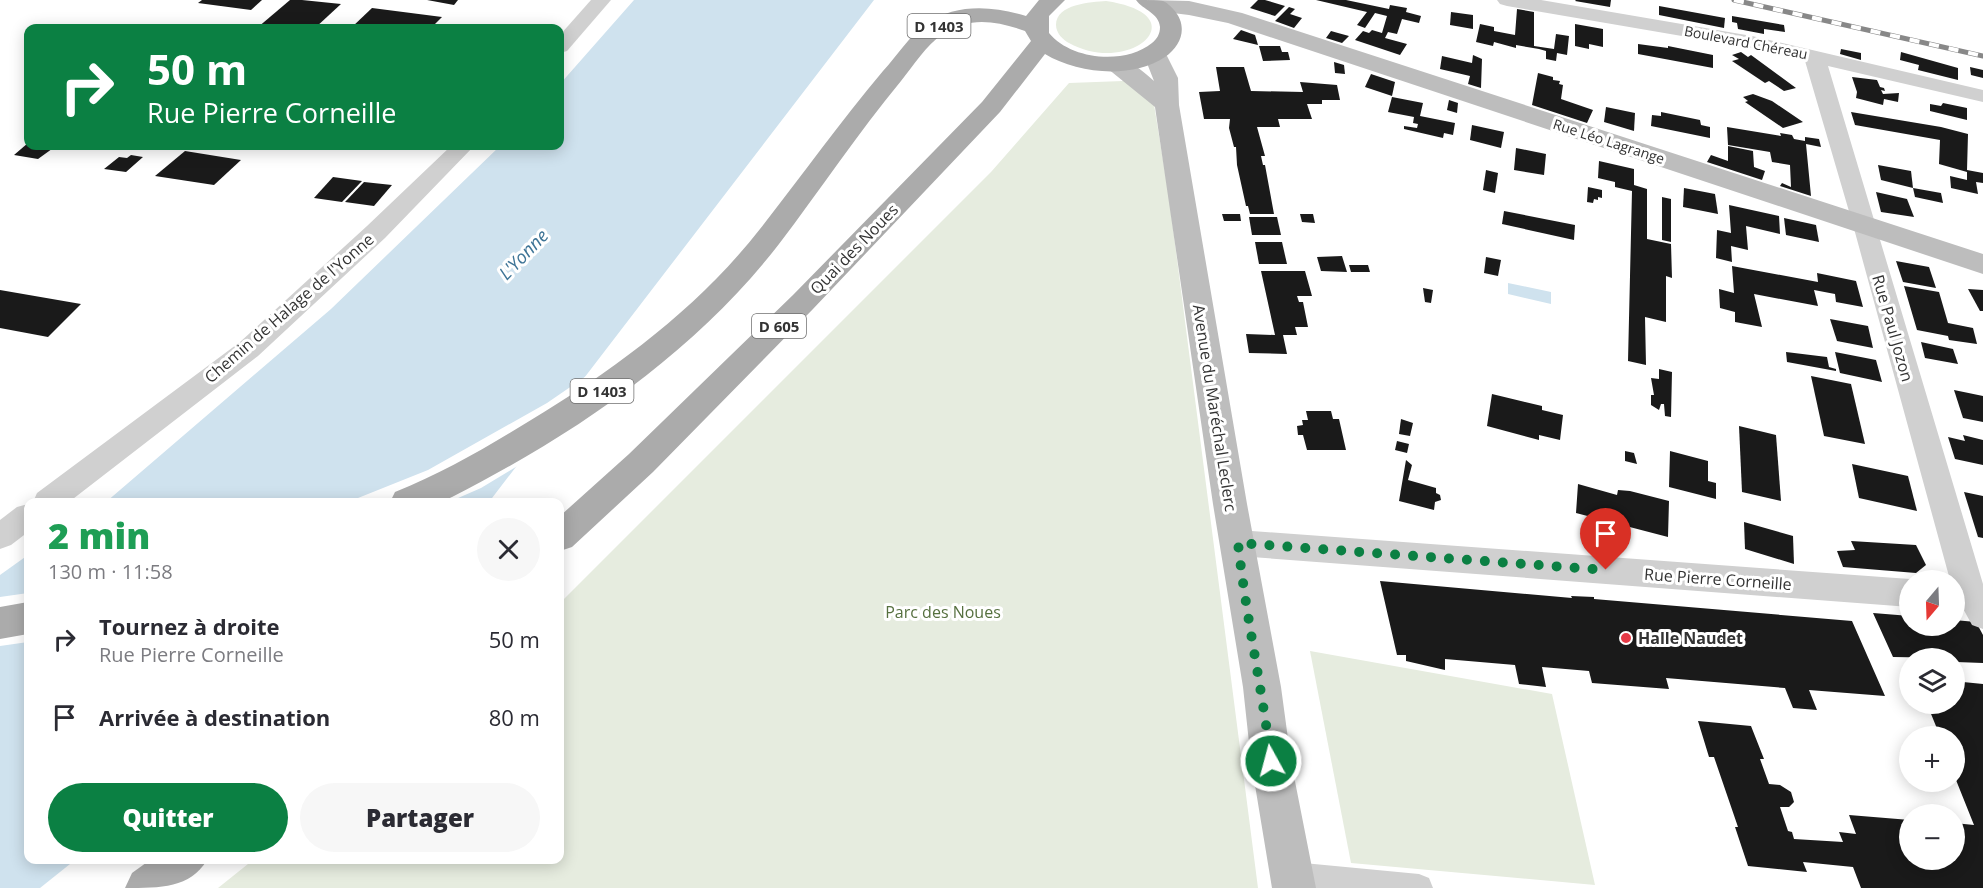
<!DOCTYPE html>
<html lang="fr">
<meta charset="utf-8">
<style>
body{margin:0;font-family:"Open Sans",sans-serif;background:#f7f7f7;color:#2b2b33;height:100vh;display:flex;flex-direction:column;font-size:22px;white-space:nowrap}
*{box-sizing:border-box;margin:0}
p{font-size:20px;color:#7c7c81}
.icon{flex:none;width:33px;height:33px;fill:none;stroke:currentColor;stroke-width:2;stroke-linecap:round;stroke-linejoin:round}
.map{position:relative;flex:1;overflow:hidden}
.panel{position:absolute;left:24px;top:498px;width:540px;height:366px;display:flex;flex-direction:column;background:#fff;border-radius:12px;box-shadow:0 3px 15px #0003}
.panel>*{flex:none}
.top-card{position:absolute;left:24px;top:24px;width:540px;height:126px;border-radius:12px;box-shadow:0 3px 15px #0003;background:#0b8043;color:#fff;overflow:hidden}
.needle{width:39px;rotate:199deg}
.fabs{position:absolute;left:1899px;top:570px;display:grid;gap:12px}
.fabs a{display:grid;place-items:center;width:66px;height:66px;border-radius:50%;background:#fff;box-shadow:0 3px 15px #0003;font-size:30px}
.pin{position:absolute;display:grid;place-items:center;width:51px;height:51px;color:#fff;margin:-62px -26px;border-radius:50% 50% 50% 0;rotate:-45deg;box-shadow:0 0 6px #0007}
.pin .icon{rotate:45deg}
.me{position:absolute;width:66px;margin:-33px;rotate:353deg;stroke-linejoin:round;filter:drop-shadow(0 0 4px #0008)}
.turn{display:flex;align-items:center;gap:21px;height:126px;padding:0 24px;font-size:27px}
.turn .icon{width:78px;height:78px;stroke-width:2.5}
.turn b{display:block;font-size:42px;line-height:51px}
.round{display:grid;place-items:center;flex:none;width:63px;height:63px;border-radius:32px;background:#f7f7f7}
.summary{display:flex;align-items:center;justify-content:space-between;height:102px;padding:0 24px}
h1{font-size:36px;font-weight:800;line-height:45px;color:#1e9e55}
.action{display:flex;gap:12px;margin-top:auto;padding:12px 24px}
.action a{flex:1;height:69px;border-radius:36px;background:#0b8043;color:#fff;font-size:24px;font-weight:800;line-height:69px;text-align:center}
.action a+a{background:#f7f7f7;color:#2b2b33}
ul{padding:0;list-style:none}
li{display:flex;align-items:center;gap:18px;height:78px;padding:0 24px}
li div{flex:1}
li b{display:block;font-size:22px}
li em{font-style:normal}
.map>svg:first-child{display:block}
.green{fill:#e6ecdf}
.water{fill:#cfe2ee}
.pier{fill:#fff}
.building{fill:#1a1a1a}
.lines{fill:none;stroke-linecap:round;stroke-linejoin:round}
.pedestrian{fill:#d0d0d0;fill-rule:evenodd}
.minor{fill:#d0d0d0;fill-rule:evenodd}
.secondary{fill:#bdbdbd;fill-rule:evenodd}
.primary{fill:#ababab;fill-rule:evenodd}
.rail-casing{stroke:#888;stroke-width:5}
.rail{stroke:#fff;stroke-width:4;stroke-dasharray:10;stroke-linecap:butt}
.route{stroke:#0b8043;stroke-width:10;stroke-dasharray:0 18}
.poi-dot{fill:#e63946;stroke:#fff;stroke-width:2}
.labels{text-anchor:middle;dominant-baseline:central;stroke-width:6;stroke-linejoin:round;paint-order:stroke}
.far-street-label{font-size:14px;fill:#333;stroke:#fff}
.shield{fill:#fff;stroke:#707070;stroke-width:1.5}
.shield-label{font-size:15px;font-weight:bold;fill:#333}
.street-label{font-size:16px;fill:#333;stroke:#fff}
.park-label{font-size:16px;fill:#56703f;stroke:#fff}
.poi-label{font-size:16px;font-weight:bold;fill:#333;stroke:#fff;text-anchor:start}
.water-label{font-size:18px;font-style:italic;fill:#3f7597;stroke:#fff}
</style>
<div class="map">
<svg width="1983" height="888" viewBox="0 0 1983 888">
<rect width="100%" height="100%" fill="#fff"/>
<g class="green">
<path d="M1106 1C1200 15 1130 77 1069 43 1063 40 1056 33 1056 25 1056 4 1091 2 1106 1Z"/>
<path d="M1150 80 1169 197 1258 888H218L253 860H560V603L991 172 1069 83Z"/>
<path d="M1310 651 1552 694 1595 885 1351 863Z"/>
</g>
<g class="water">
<path d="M634 0H874L489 502H106L331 309 500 146H560V84Z"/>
<path d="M1508 283 1551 292V304L1508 294Z"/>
<path d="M28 555V860H75L40 888H0V575Z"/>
</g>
<g class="pier">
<path d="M595 370 524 462 481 488 449 502H348L428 470 547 403Z"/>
<path d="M28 593V642L0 646V597Z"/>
</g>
<g class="building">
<path d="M202 0H262L251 10 198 3Z"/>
<path d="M290 0H302L341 4 315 28H257Z"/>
<path d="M427 0H458L454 5Z"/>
<path d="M1258 0H1265L1285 6 1275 16 1250 8Z"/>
<path d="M1316 0H1346L1389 9 1390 5 1407 8 1406 12 1421 16 1419 23 1402 19 1397 34 1388 32 1385 38 1407 44 1400 55 1355 40 1363 31 1369 33 1372 30 1382 33 1387 16 1375 13 1365 28 1357 25 1367 12Z"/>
<path d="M1576 0H1611L1610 7 1575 1Z"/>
<path d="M1659 6 1725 18 1724 28 1659 15Z"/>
<path d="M1289 7 1295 9 1290 14 1302 18 1294 28 1275 21Z"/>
<path d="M372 8 442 17 431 28H351Z"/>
<path d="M1517 9 1534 12V46L1554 49 1556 34 1569 36 1567 55 1557 53 1556 61 1546 59V51L1539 49 1516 45V48L1494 42 1493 46 1476 42 1480 24 1494 27V31L1515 35Z"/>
<path d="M1451 12 1473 15V29L1450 25Z"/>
<path d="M1732 16 1784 25 1785 32 1764 29V34L1738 29 1737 23 1732 22Z"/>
<path d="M1575 24 1603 29V47L1589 44V49L1575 46Z"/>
<path d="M1241 30 1255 35 1258 45 1233 39Z"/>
<path d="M1331 31 1338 33 1349 36 1342 43 1326 38Z"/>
<path d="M1638 44 1668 48V46L1713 55V68L1638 54Z"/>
<path d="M1259 46H1280L1282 52H1288L1290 60 1263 61Z"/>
<path d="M1841 49 1861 53V60L1840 54Z"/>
<path d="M1741 52 1748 57 1751 55 1796 88 1784 91 1769 81 1765 83 1732 61 1739 59 1732 55Z"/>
<path d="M1901 52 1958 68V80L1918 70 1919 65 1900 60Z"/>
<path d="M1473 55 1482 59 1481 88 1468 84 1470 76 1440 69 1442 56 1472 63Z"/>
<path d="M1334 62 1344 65 1345 74 1335 73Z"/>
<path d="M1216 67H1244L1251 91 1303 92 1300 82 1337 85 1340 100H1322V104H1307L1312 119H1278L1280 127H1257L1265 156H1261L1263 165H1265L1274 214H1250L1248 206H1246L1237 165 1236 147H1234L1229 128 1230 119H1204L1199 92 1220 91Z"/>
<path d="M1970 67 1983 70V78L1971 75Z"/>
<path d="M1538 73 1553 77V80L1560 81 1559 84 1563 85 1561 99 1593 110 1587 123 1532 105Z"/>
<path d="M1371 74 1395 82 1392 96 1365 87Z"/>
<path d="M1852 77 1877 80 1880 87 1884 88 1885 91 1881 90 1883 94 1899 93 1898 102 1884 99 1883 105 1856 98 1857 92Z"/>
<path d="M1753 94 1772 101 1803 122 1783 128 1745 102 1748 101 1743 97Z"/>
<path d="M1392 97 1423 103 1420 116 1455 123 1453 135 1444 133 1443 138 1404 129V126L1417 128 1418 124 1413 123 1414 117 1388 112Z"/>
<path d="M1449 100 1458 103 1457 113 1447 110Z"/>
<path d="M1943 103 1967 108V120L1930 111V104L1941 106Z"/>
<path d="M1606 107 1635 113 1634 131 1604 122Z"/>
<path d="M1661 112 1700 120 1701 125 1710 127V138L1651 126 1652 115 1661 116Z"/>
<path d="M1851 112 1941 127 1968 134 1967 170 1983 173V183L1976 182 1978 194 1951 188 1950 176 1967 180V172L1939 164 1940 140 1855 125Z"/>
<path d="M1472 125 1504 132 1501 148 1470 140Z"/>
<path d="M1727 127 1781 136 1780 133 1792 135 1794 139 1805 141V137L1819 139 1821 147 1806 144 1811 196 1780 186 1782 183 1791 187 1790 165 1772 162 1770 152 1728 145Z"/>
<path d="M28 143V146H56L38 159 14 155Z"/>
<path d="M1728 146 1753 151 1754 167 1765 171 1762 180 1707 162 1711 155 1728 161Z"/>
<path d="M1516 148 1546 154 1544 175 1514 170Z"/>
<path d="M185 151 241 160 214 185 155 176Z"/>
<path d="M131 155 143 157 126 172 104 169 119 157 127 158Z"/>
<path d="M1599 161 1634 169V185L1647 189V239L1671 244 1672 278 1666 276V322L1645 317 1646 365 1628 361 1632 191 1615 187V182L1598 178Z"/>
<path d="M1878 165 1911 171 1913 188 1881 180Z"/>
<path d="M1486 170 1498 173 1495 193 1483 190Z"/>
<path d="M333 177 362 181 342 202 314 198Z"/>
<path d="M364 182 392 185 374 206 345 202Z"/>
<path d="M1588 187 1602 190V198L1598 197V200L1594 199 1593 203 1587 202Z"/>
<path d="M1684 188 1715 194 1718 214 1683 207Z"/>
<path d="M1913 188 1941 193 1943 203 1915 197Z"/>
<path d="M1876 192 1907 199 1914 217 1881 212Z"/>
<path d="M1662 197 1671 199V242L1662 240Z"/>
<path d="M1729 205 1779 216 1780 234 1746 226 1748 250 1731 246 1732 262 1716 258 1717 230 1731 233Z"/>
<path d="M1504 211 1575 225 1574 240 1502 224Z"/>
<path d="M1222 214H1240L1241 221H1224Z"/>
<path d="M1300 214H1313L1315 223 1302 222Z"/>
<path d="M1249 217H1277L1281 235H1252Z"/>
<path d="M1784 218 1816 225 1819 242 1786 235Z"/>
<path d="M1255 242H1282L1287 264H1259Z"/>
<path d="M1342 256 1347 272 1321 271 1317 257Z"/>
<path d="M1486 257 1501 260 1498 276 1484 273Z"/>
<path d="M1896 261 1929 267 1936 288 1903 282Z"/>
<path d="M1349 265H1368L1370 272H1351Z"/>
<path d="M1732 266 1818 282 1817 273 1856 281 1863 307 1836 302 1835 294 1814 290 1818 306 1754 294 1762 327 1735 322V312L1720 308 1719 289 1734 293Z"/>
<path d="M1261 271H1305L1312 296H1297L1299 302H1303L1308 327H1295L1297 335H1283L1287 354 1249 353 1246 334 1275 335Z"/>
<path d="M1904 286 1939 292 1948 323 1973 328 1977 344 1949 340 1948 336 1917 330Z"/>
<path d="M1423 288 1433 290 1431 303 1425 302Z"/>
<path d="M1968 289 1983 290V311H1980Z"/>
<path d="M0 290 81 304 48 337 0 328Z"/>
<path d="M1830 319 1868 326 1873 348 1837 341Z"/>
<path d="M1921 342 1953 349 1958 364 1925 358Z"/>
<path d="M1786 352 1827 357 1829 367 1836 369V371L1787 362Z"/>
<path d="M1835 352 1876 360 1882 382 1840 373Z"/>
<path d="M1659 369 1672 372 1671 417 1665 416 1664 404H1661L1659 410 1651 405V395H1654L1651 378 1659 379Z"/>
<path d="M1811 376 1851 384 1865 444 1824 436Z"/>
<path d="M1954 390 1983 396V422L1963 418Z"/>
<path d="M1492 394 1542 406V410L1563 415 1560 440 1539 435V440L1487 426Z"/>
<path d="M1306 411H1331L1333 419H1339L1346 450H1307L1303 435H1298L1297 426 1303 425 1302 420H1308Z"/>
<path d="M1401 419 1413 423 1410 436 1399 434Z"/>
<path d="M1739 426 1776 435 1781 501 1742 492Z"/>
<path d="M1963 435 1983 440V465L1955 459 1948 437 1965 441Z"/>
<path d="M1397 441 1409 444 1407 453 1395 450Z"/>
<path d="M1625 451 1634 453 1637 464 1625 461Z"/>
<path d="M1670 451 1708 461V481L1716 483V499L1669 487Z"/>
<path d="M1406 460 1412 465 1408 480 1436 488V493L1440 495 1441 500 1435 502 1434 510 1399 501Z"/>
<path d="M1852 464 1908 476 1917 511 1859 498Z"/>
<path d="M1578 484 1617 495 1618 490 1630 491 1669 501 1668 537 1576 513Z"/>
<path d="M1964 492 1983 496V538L1978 537Z"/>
<path d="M1744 522 1793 536 1794 564 1745 549Z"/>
<path d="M1851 541 1916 545 1926 565 1916 573 1843 567 1837 551 1855 550Z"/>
<path d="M1380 581 1572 598 1571 596 1594 597V599L1852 621 1885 696 1809 690 1817 710 1793 708 1785 688 1666 678 1669 689 1592 683 1589 671 1542 667 1546 687 1519 684 1515 665 1445 659V670L1406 661V655H1397Z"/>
<path d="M1873 613 1910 616V626H1954V620L1976 622 1983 635V663L1956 662 1957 665 1954 664V658L1893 657Z"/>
<path d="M1954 671 1960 684 1964 685 1963 682 1983 684V888H1861L1853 867 1803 862 1807 872 1748 866 1735 827H1738L1714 757H1709L1698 721 1751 726 1764 759H1760L1769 784 1780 785 1791 792 1794 802 1789 807H1780L1788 831 1792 832 1794 839 1843 842 1839 832 1856 834 1849 815 1910 820V860H1954V823L1974 825 1954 775V736H1940L1927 704H1954Z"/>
</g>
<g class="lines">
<path class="pedestrian" d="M1293 862 1419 874 1429 878 1433 888H1289L1283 886 1279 876 1283 866Z"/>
<g class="minor">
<path d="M591 0H611L567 51 560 53V35Z"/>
<path d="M1497 0H1541L1752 36 1983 90V102L1828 66 1983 584V629L1972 625 1954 592V580H1950L1853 225 1805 61 1752 48 1507 6 1500 4Z"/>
<path d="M451 146H474L385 238 258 356 69 502H33L37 493 240 342 367 226Z"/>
<path d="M28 504V532L11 545 0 549V520L17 507Z"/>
<path d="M1238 530 1910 579 1913 580H1910V607L1238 556 1227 552 1223 543 1227 534Z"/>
</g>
<g class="secondary">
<path d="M1148 0 1189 1 1242 13 1983 254V274L1228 23 1189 15 1148 10 1145 5Z"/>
<path d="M1155 46 1163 48 1178 78 1179 105 1247 504 1281 687 1291 761 1316 888H1272L1251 761 1243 687 1213 504 1155 107 1102 64 1106 59C1123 55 1141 69 1154 81L1143 53 1147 48Z"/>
</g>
<g class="primary">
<path d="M1039 0H1065L1049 16V33C1071 60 1125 65 1152 43 1157 39 1160 34 1160 27 1159 13 1143 10 1136 0 1144 0 1156 0 1163 1 1168 3 1171 7 1174 10 1188 26 1182 45 1165 57 1132 79 1078 74 1045 54L1000 112 813 309 653 472 572 547 560 551V516L629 454 793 295 982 102 1031 41 1025 31C997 21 969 16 943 34 926 45 914 65 901 81 858 133 820 190 779 244 695 353 574 435 452 497L441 502H390L395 492C443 473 487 447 531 420 617 368 698 308 760 229 801 177 840 122 883 71 897 56 909 36 926 24 956 3 993 6 1026 16Z"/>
<path d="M28 602V634L0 639V607Z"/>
<path d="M150 860H207C190 888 161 888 125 888L132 873Z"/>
</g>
<g class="rail-casing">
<path id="rail" d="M1734 0 1983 56"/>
</g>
<use href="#rail" class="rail"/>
</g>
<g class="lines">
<path class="route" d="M1271 761C1262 688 1246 616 1238 543L1606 570"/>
</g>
<circle class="poi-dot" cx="1626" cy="638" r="6"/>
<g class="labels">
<g class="far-street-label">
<text transform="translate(1746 42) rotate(11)">Boulevard Chéreau</text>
<text transform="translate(1609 141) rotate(18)">Rue Léo Lagrange</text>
</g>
<g class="shield">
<rect x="907.5" y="14" width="63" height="24" rx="4.5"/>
<rect x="752" y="314" width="54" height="24" rx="4.5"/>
<rect x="570.5" y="379" width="63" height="24" rx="4.5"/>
</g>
<g class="shield-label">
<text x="939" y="26">D 1403</text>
<text x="779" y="326">D 605</text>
<text x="602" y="391">D 1403</text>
</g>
<g class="street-label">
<text transform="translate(854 249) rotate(-46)">Quai des Noues</text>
<text transform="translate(289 308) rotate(-41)">Chemin de Halage de l'Yonne</text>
<text transform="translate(1893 328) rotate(74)">Rue Paul Jozon</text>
<text transform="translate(1215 408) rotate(81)">Avenue du Maréchal Leclerc</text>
<text transform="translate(1718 579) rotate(4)">Rue Pierre Corneille</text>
</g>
<g class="park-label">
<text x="943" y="612">Parc des Noues</text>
</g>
<g class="poi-label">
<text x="1638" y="638">Halle Naudet</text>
</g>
<g class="water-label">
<text transform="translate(523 254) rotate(-46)">L'Yonne</text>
</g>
</g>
</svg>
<div class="fabs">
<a><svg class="needle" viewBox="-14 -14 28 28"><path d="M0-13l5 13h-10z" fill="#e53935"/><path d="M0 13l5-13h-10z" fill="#7c7c81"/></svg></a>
<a><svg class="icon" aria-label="layers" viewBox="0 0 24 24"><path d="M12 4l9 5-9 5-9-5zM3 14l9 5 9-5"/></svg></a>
<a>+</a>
<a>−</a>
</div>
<div class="pin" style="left:1606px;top:570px;background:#d93025"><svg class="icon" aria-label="arrive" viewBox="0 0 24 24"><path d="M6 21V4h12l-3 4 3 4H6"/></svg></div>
<svg class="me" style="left:1271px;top:761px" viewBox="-20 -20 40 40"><circle r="17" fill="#0b8043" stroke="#fff" stroke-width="3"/><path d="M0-11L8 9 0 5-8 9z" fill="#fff"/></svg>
<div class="top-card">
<div class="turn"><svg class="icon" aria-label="right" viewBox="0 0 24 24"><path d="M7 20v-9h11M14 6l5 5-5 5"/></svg><div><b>50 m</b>Rue Pierre Corneille</div></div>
</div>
<section class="panel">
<div class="summary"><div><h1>2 min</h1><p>130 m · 11:58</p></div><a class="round"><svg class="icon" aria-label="close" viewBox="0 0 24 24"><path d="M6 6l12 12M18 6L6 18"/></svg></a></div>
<ul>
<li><svg class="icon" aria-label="right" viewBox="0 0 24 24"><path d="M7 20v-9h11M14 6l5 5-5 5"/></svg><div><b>Tournez à droite</b><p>Rue Pierre Corneille</p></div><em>50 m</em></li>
<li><svg class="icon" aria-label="arrive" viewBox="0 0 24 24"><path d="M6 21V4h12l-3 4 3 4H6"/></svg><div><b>Arrivée à destination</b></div><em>80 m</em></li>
</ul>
<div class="action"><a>Quitter</a><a>Partager</a></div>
</section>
</div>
